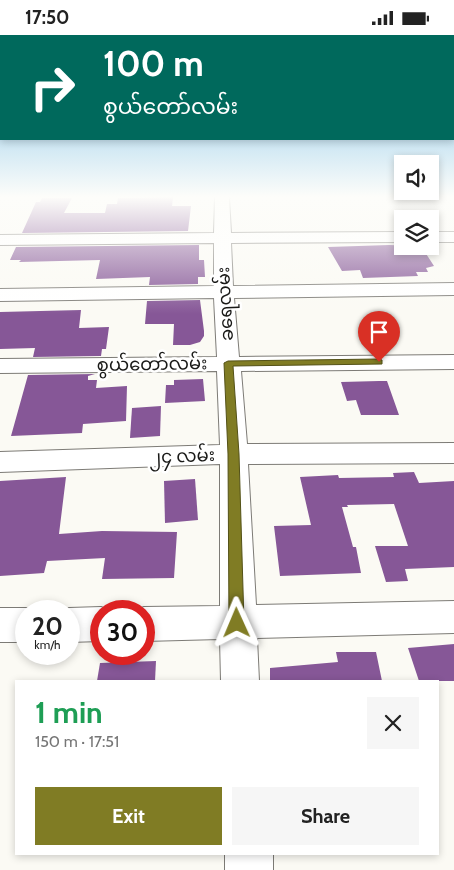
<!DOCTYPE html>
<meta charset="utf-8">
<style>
body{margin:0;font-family:Cabin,"Noto Sans Myanmar",sans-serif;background:#f6f6f6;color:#222;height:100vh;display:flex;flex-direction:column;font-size:19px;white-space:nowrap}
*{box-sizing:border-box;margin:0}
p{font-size:16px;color:#767676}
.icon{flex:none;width:28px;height:28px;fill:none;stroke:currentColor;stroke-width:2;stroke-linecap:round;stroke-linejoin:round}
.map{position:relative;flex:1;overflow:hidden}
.details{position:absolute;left:15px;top:645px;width:424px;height:175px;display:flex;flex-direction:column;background:#fff;border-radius:0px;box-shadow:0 2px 8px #0003}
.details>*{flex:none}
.guide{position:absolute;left:0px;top:0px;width:455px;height:105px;box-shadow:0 2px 8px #0003;background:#00695c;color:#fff;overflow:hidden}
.controls{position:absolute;left:394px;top:120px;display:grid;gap:10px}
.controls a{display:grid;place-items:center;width:45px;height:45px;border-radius:0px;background:#fff;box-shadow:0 2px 8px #0003;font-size:25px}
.speed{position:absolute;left:15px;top:565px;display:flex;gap:10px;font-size:25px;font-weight:700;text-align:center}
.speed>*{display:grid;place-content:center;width:65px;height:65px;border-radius:50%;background:#fff;box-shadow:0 2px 8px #0003;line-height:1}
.speed small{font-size:12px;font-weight:400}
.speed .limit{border:8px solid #d22;background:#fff;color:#111}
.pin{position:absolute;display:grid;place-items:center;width:42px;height:42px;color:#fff;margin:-51px -21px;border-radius:50% 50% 50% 0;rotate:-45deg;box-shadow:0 0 5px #0007}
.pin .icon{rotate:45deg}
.me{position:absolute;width:55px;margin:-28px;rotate:359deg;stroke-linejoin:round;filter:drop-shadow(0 0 4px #0008)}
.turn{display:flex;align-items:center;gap:18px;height:105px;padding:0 20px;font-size:22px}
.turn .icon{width:65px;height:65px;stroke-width:2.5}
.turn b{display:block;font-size:35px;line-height:42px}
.round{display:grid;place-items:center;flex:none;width:52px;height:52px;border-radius:0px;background:#f6f6f6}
.summary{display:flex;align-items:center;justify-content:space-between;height:85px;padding:0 20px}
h1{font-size:30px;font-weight:700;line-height:38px;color:#1e9e55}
.button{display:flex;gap:10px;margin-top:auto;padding:10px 20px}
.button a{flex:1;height:58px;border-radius:0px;background:#807c24;color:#fff;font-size:20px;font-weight:700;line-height:58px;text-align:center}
.button a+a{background:#f6f6f6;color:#222}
.status{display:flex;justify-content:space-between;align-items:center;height:35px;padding:0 25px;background:#fff;direction:ltr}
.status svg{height:14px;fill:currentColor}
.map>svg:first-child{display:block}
.building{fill:#865797}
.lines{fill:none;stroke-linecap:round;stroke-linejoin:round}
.minor-casing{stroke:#7d7b76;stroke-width:2}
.minor{fill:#fff;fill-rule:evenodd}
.route{fill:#807c24;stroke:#535117}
.labels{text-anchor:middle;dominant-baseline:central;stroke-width:5;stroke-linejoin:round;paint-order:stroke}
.street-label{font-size:18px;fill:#191917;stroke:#fff}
</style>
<div class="status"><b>17:50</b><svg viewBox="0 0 49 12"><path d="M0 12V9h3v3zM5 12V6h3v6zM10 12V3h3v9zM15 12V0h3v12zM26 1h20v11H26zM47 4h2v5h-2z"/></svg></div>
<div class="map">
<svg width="454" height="835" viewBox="0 0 454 835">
<rect width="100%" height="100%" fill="#fbfaf4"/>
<g class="building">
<path d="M173 162 172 171H191L188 196 22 198 36 167H40L42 163H72L64 178H105L107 169H117L118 163Z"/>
<path d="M199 210V225H204L205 242H198V249L149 250 150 242 96 244 100 225 19 227 21 225H10L16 212Z"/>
<path d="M389 210 421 211 434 231 426 233 428 237H416L418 241 363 243 360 235 342 236 328 212Z"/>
<path d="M200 265 204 296V301L200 307 190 310H173L174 289H145L147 266Z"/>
<path d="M81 275 79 293 109 292 106 314H102L101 321 33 322 35 313 0 314V277Z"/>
<path d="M95 339 88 341V345H97L96 353 127 351 126 386 83 389 82 398 11 401 28 340Z"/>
<path d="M203 344 205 366 165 368 166 350H174V345Z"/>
<path d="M379 346H387L399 380H361L356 365 347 366 341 347Z"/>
<path d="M161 371 160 401 130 403 132 373Z"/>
<path d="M414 437 419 448 454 446V532L405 534 408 546 386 547 375 511H408L394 469 347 470 348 472H342L353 512H356L361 538 280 541 274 491 311 490 300 442 338 440 339 443 394 442 393 438Z"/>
<path d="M66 442 59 499 102 496 177 497 174 543 102 544 105 523 47 526 44 538 0 541V446Z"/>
<path d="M195 444 198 485 165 488 164 446Z"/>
<path d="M454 609V646H419L408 613Z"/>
<path d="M336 617H376L382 646H270V633L338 627Z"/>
<path d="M156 626 155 646H97L100 628Z"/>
</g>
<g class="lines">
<g class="minor-casing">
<g id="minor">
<path d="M215 162H229L231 198 402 197V207L231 208 233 251 454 248V260L234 263 239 322 454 320V334L241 336 247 409 454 408V428L248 429 256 570 454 566V598L257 603 259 646H221L220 604 144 606V576H134L144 572 220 571V429L0 437V417L220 410 217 336 0 338V324L217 322 214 263 0 266V254L214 251V208L0 210V200L214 198Z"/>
<rect x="430" y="197" width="24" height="10"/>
<path d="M101 572 111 576H101V606L69 607V576H61L69 573Z"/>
<path d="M0 573H26L34 576H26V607H0Z"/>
<rect x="225" y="819" width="48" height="16"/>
</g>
</g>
<use href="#minor" class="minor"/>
</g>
<linearGradient id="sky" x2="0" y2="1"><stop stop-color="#6dbae6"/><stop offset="0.58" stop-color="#fdfdfa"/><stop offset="1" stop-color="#fdfdfa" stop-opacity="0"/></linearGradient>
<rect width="454" height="279" fill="url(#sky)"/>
<path class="route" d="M379 324 382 325V329L233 331 239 419 244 588 242 593 237 595 232 593 229 588 228 419 224 328 228 326Z"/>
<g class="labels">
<g class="street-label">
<text transform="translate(225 269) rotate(-93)">ခရေလမ်း</text>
<text transform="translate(152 329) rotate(-1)">စွယ်တော်လမ်း</text>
<text transform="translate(182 421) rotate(-2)">၂၄ လမ်း</text>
</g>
</g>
</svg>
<div class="controls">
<a><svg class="icon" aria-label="sound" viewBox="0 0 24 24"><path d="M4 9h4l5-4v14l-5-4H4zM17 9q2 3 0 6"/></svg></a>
<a><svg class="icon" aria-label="layers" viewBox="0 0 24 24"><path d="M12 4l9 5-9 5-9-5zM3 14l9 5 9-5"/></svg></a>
</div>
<div class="speed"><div>20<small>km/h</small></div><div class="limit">30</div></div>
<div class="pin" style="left:379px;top:327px;background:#d93025"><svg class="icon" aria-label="arrive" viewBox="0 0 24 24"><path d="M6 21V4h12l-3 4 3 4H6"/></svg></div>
<svg class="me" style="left:237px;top:588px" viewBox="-20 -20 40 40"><path d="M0-17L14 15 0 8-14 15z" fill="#807c24" stroke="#fff" stroke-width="4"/></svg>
<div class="guide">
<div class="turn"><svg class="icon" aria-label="right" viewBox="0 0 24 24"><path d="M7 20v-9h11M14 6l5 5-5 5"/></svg><div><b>100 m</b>စွယ်တော်လမ်း</div></div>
</div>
<section class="details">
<div class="summary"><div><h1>1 min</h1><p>150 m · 17:51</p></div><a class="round"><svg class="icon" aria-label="close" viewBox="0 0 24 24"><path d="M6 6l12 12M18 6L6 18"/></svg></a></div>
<div class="button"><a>Exit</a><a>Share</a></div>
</section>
</div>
